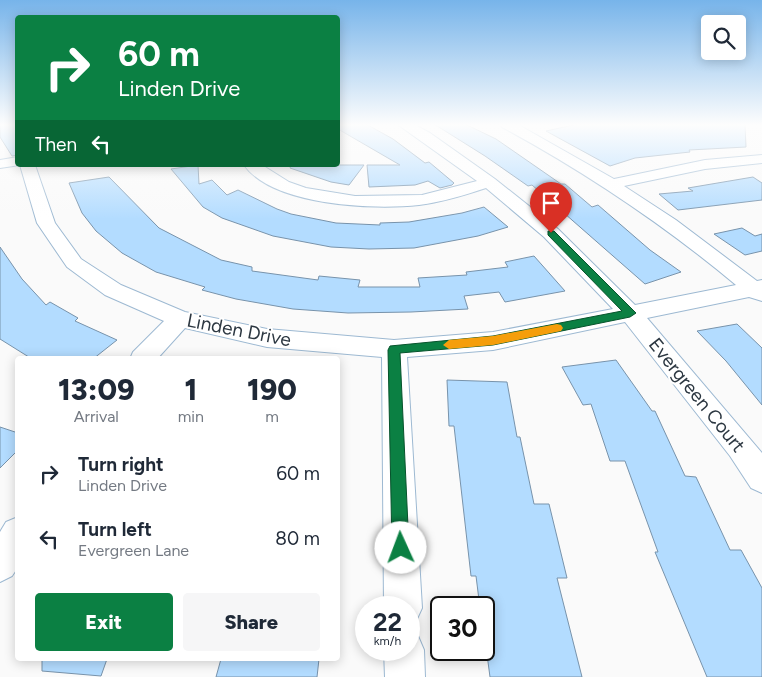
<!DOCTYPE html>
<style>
body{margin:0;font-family:Figtree,sans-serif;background:#f6f6f7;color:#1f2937;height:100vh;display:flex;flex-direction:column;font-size:19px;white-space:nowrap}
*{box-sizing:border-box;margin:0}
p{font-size:16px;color:#747a83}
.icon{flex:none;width:28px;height:28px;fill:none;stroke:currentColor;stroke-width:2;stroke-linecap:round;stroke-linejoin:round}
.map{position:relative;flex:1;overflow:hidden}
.details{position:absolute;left:15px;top:356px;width:325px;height:305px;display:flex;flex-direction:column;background:#fff;border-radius:5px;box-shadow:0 2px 12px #0003}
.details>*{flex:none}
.banner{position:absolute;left:15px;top:15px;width:325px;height:152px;border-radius:5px;box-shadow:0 2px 12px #0003;background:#0b8043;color:#fff;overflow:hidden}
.fabs{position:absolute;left:701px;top:15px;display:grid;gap:10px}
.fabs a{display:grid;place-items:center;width:45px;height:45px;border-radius:5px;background:#fff;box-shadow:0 2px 12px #0003;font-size:25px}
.speed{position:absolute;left:355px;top:596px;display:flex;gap:10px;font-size:25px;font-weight:700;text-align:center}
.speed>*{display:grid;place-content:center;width:65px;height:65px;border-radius:50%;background:#fff;box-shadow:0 2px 12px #0003;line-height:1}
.speed small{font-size:12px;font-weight:400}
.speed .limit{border:2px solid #111;border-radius:8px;background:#fff;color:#111}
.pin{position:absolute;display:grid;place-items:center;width:42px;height:42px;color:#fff;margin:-51px -21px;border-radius:50% 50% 50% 0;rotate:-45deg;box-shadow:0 0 5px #0007}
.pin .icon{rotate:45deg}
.me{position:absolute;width:55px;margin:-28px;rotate:358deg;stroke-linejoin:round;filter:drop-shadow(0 0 4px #0008)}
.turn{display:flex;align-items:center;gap:18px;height:105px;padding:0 20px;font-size:22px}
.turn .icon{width:65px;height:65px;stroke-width:2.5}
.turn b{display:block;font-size:35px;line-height:42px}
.then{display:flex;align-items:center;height:48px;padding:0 20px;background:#0003;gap:10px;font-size:19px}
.eta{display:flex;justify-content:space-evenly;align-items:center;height:85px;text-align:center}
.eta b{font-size:30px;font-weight:800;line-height:35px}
.action{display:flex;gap:10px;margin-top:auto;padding:10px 20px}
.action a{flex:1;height:58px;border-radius:5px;background:#0b8043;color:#fff;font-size:20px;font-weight:800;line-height:58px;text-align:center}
.action a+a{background:#f6f6f7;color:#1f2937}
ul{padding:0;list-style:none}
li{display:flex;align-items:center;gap:15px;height:65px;padding:0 20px}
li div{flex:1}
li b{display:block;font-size:19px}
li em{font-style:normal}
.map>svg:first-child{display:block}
.building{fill:#b3dcff;stroke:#7893ab}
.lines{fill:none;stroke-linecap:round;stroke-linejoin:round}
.minor-casing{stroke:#9db9d2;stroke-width:2}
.minor{fill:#fff;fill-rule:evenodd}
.route{fill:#0b8043;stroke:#07532c}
.slow{fill:#f59e0b}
.labels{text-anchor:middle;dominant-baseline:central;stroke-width:4;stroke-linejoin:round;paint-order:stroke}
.street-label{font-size:19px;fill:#2c3741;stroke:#fff}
</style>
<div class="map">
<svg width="762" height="677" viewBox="0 0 762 677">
<rect width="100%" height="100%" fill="#fafafa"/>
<g class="building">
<path d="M0 124H18V155L12 156 0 137Z"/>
<path d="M338 124H366L393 139 425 163 429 162 454 183 452 185 440 188 428 181 415 185 369 187 367 165H400L338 129Z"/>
<path d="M434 124H465L496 139 561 184H565L592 207 598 205 650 250 681 272 645 284 532 185 528 186 485 156Z"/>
<path d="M578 124H745L746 147 689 150 690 152 635 158 610 166 546 131Z"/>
<path d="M198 165 199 184 212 180 227 195 238 190 277 209 291 214 336 223 380 225V223L409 222 462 213 484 207 508 227 478 236 414 248 369 249 331 247 273 236 222 218 203 207 171 169Z"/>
<path d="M291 165H364L349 185 331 182 290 168Z"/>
<path d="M109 177 159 228 221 260 252 267V271L318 280 319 276 360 280 358 287H420L418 278 467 275 466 272 508 267 505 262 534 256 565 291 505 302 499 292 464 296 468 309 411 312 348 313 293 309 236 299 202 290 205 287 156 272 122 253 96 231 82 213 69 183Z"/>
<path d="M753 177 762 183V200L678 210 659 194 693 191 688 188Z"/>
<path d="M742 228 755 236 762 234V251L745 255 714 234Z"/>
<path d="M0 247 22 279 46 305 50 302 78 318 75 321 117 340 93 359H32L0 339Z"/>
<path d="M737 324 762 348V405L726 361 697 331Z"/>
<path d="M616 360 652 411H655L685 476 696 477 730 550H741L762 588V677H707L655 552H658L625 461H610L591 404 583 405 562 367Z"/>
<path d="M447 380 507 382 517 437H520L534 504H549L567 578H557L582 677H490L484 632V608H480L476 576H471L454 426H449Z"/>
<path d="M0 427 18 433V450L0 468Z"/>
<path d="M42 659H107L101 676 42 671Z"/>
<path d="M221 659H319L317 677H216Z"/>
</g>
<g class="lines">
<g class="minor-casing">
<g id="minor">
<path d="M397 124H413L430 133 495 179 558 229 635 305 736 285C663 224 585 172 502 127L501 124H517L614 179 705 160 762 155V163L705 169 624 186 676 220 757 281 762 280V301L749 297 647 318 762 453V493L751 488 730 456 625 322 493 350 407 357 422 608 416 621 409 624V608H384L382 357 267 347 185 328 157 359H130L133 352 164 321 105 295 67 267 37 223 20 165 0 168V160L18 157V165H35L55 223 81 259 121 285 185 312 267 329 394 340 493 332 613 309 544 237 486 188C465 195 442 202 419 205 374 210 273 206 244 165H262L289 182 306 188 355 196 422 195 477 181Z"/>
<path d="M18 517V567L12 576 0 582V532L6 522Z"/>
<path d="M409 632 418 636 424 650 425 677H385L384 650H409Z"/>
</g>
</g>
<use href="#minor" class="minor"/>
</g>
<linearGradient id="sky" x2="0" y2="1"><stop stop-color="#77b4ea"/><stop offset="0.57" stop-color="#fdfdfd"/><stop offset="1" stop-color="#fdfdfd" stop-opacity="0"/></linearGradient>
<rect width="762" height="219" fill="url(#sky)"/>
<path class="route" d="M548 231H554L636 313 630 317 493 345 400 353 409 548 406 554 401 556 395 554 392 548 388 350 390 346 493 336 622 311 548 235Z"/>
<path class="slow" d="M557 324 561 325 563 328 561 331 493 345 449 349 443 345 449 340 493 336Z"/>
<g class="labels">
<g class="street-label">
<text transform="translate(239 330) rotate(11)">Linden Drive</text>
<text transform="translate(697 395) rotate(51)">Evergreen Court</text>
</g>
</g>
</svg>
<div class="fabs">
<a><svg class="icon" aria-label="search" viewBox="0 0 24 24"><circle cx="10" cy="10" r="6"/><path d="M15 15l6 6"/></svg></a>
</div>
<div class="speed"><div>22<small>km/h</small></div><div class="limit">30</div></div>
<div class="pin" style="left:551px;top:233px;background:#d93025"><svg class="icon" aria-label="arrive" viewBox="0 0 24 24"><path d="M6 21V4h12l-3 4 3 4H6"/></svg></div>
<svg class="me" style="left:401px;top:548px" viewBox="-20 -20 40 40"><circle r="19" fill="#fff"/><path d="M0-13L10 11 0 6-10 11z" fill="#0b8043"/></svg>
<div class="banner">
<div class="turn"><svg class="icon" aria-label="right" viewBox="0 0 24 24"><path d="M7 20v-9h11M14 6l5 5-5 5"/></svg><div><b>60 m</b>Linden Drive</div></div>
<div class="then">Then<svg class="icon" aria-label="left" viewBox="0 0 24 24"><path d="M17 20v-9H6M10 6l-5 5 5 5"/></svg></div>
</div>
<section class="details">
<div class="eta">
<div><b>13:09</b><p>Arrival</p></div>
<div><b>1</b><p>min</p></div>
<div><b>190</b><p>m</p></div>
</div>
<ul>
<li><svg class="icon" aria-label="right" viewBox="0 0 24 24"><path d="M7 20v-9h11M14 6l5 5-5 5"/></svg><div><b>Turn right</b><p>Linden Drive</p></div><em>60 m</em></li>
<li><svg class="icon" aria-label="left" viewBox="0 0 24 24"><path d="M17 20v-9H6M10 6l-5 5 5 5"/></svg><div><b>Turn left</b><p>Evergreen Lane</p></div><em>80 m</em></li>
</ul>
<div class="action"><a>Exit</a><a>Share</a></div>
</section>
</div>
